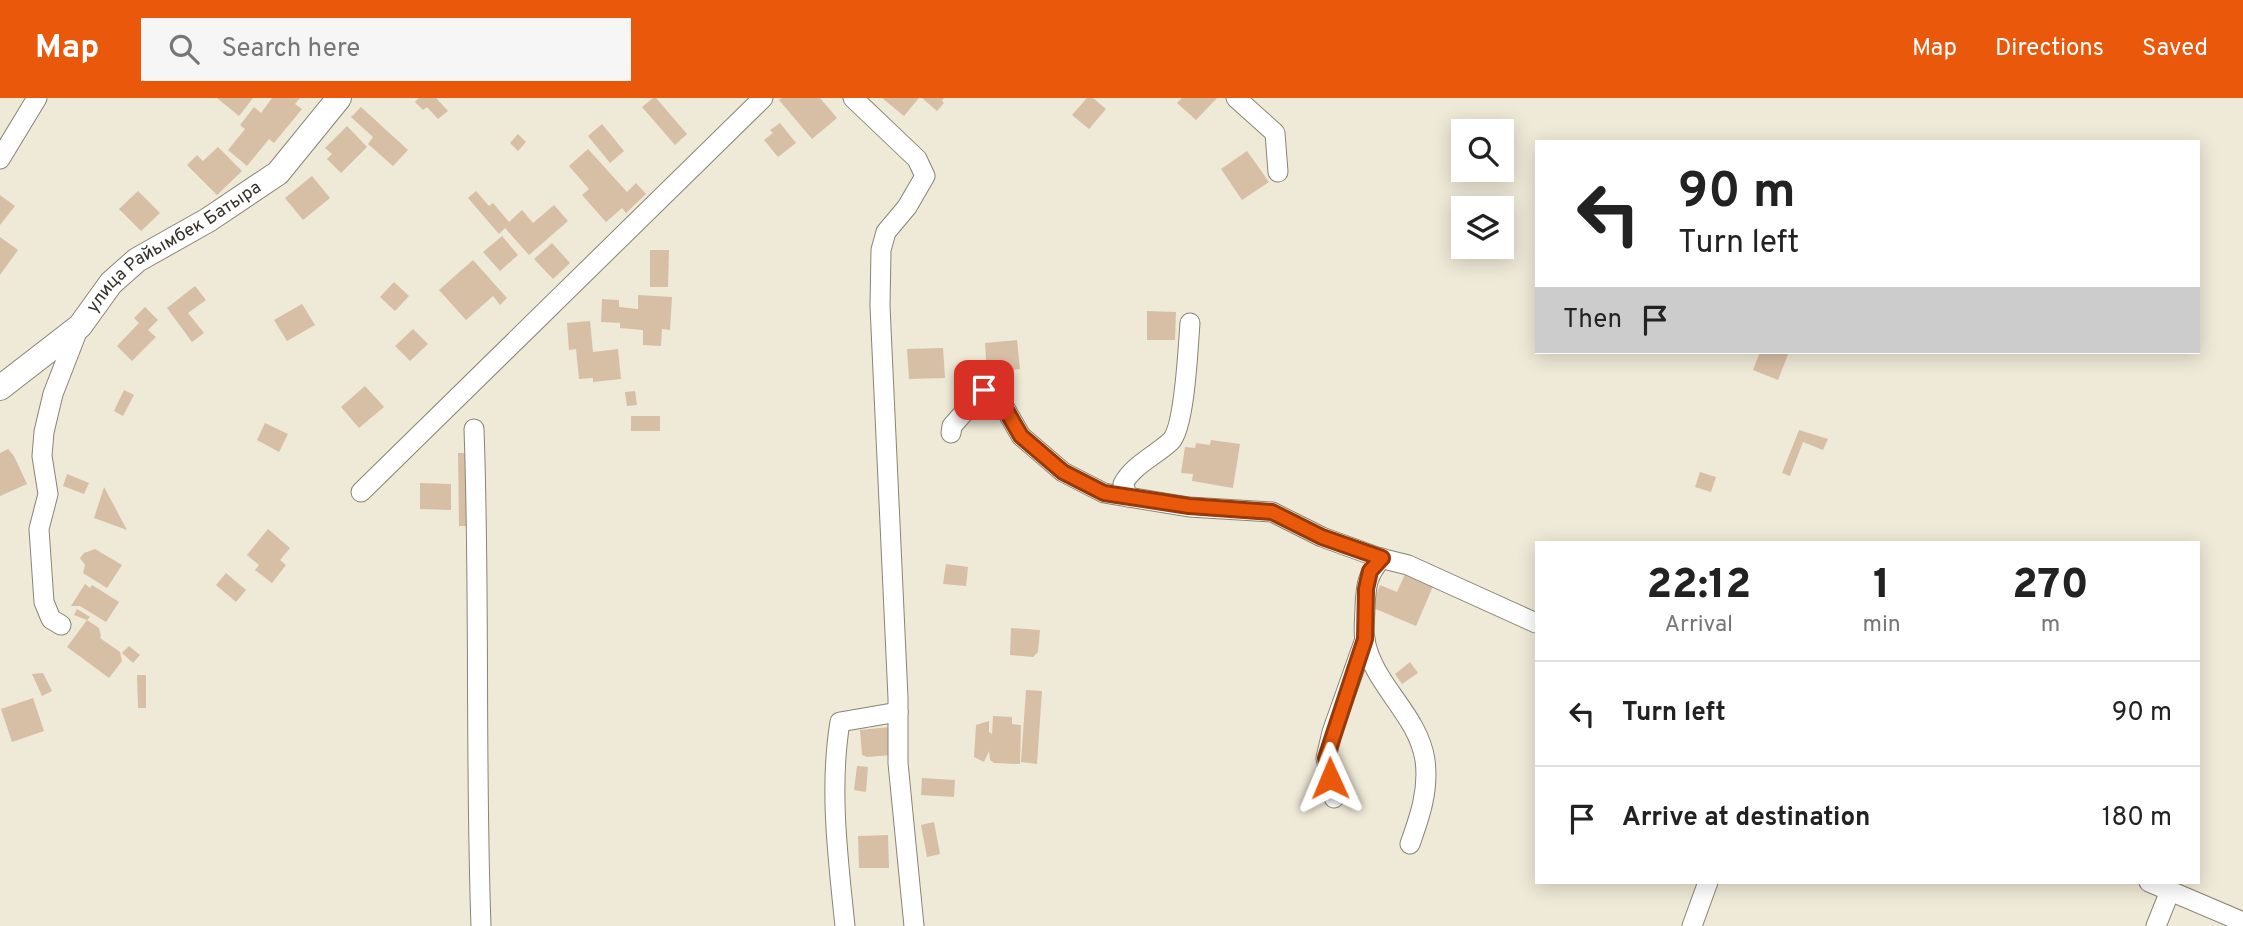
<!DOCTYPE html>
<meta charset="utf-8">
<style>
body{margin:0;font-family:Overpass,sans-serif;background:#f6f6f6;color:#222;height:100vh;display:flex;flex-direction:column;font-size:26px;white-space:nowrap}
*{box-sizing:border-box;margin:0}
p{font-size:23px;color:#767676}
.icon{flex:none;width:38px;height:38px;fill:none;stroke:currentColor;stroke-width:2;stroke-linecap:round;stroke-linejoin:round}
.map{position:relative;flex:1;overflow:hidden}
.sheet{position:absolute;left:1535px;top:443px;width:665px;height:343px;display:flex;flex-direction:column;background:#fff;border-radius:0px;box-shadow:0 4px 18px #0003}
.sheet>*{flex:none}
.guide{position:absolute;left:1535px;top:42px;width:665px;height:214px;border-radius:0px;box-shadow:0 4px 18px #0003;background:#fff;color:#222;overflow:hidden}
.buttons{position:absolute;left:1451px;top:21px;display:grid;gap:14px}
.buttons a{display:grid;place-items:center;width:63px;height:63px;border-radius:0px;background:#fff;box-shadow:0 4px 18px #0003;font-size:35px}
.pin{position:absolute;display:grid;place-items:center;width:60px;height:60px;color:#fff;margin:-30px;border-radius:14px;box-shadow:0 4px 10px #0006}
.me{position:absolute;width:77px;margin:-38px;rotate:359deg;stroke-linejoin:round;filter:drop-shadow(0 0 5px #0008)}
.turn{display:flex;align-items:center;gap:24px;height:147px;padding:0 28px;font-size:32px}
.turn .icon{width:91px;height:91px;stroke-width:2.5}
.turn b{display:block;font-size:49px;line-height:60px}
.then{display:flex;align-items:center;height:66px;padding:0 28px;background:#0003;gap:14px;font-size:26px}
.eta{display:flex;justify-content:space-evenly;align-items:center;height:119px;text-align:center}
.eta b{font-size:42px;font-weight:800;line-height:49px}
ul{padding:0;list-style:none}
li{display:flex;align-items:center;gap:21px;height:105px;padding:0 28px;border-top:2px solid #e0e0e0}
li div{flex:1}
li b{display:block;font-size:26px}
li em{font-style:normal}
header{display:flex;align-items:center;gap:42px;box-sizing:border-box;height:98px;padding:0 35px;background:#ea580c;color:#fff}
header strong{font-size:33px}
nav{display:flex;gap:38px;margin-inline-start:auto;font-size:24px}
.search{width:490px;height:63px;background:#f6f6f6;display:flex;align-items:center;gap:18px;box-sizing:border-box;padding:0 24px;border-radius:0px;color:#767676;font-size:26px}
.map>svg:first-child{display:block}
.building{fill:#d7bfa5}
.lines{fill:none;stroke-linecap:round;stroke-linejoin:round}
.minor-casing{stroke:#898474;stroke-width:21}
.tertiary-casing{stroke:#898474;stroke-width:26}
.minor{stroke:#fff;stroke-width:19}
.tertiary{stroke:#fff;stroke-width:24}
.route-casing{stroke:#983908;stroke-width:18}
.route{stroke:#ea580c;stroke-width:12}
.labels{text-anchor:middle;dominant-baseline:central;stroke-width:7;stroke-linejoin:round;paint-order:stroke}
.street-label{font-size:18px;fill:#35322c;stroke:#fff}
</style>
<header>
<strong>Map</strong>
<div class="search"><svg class="icon" aria-label="search" viewBox="0 0 24 24"><circle cx="10" cy="10" r="6"/><path d="M15 15l6 6"/></svg>Search here</div>
<nav><a>Map</a><a>Directions</a><a>Saved</a></nav>
</header>
<div class="map">
<svg width="2243" height="828" viewBox="0 0 2243 828">
<rect width="100%" height="100%" fill="#efe9d7"/>
<g class="building">
<path d="M217 0H253L239 18Z"/>
<path d="M272 0H300L295 6 302 11 274 45 269 41 247 68 228 52 245 31 240 27 254 9 261 15Z"/>
<path d="M419 0H436L448 13 438 21 427 9 423 12 415 4Z"/>
<path d="M653 0H656L687 36 675 47 642 9Z"/>
<path d="M782 0H820L837 20 812 41 779 2Z"/>
<path d="M882 0H919L904 18Z"/>
<path d="M922 0H944L942 3 944 5 937 13Z"/>
<path d="M1087 0H1093L1106 11 1089 31 1072 17Z"/>
<path d="M1182 0H1217L1196 22 1177 5Z"/>
<path d="M361 9 408 52 393 68 368 46 373 39 351 19Z"/>
<path d="M780 25 796 45 778 59 764 42 773 35 770 32Z"/>
<path d="M602 26 624 53 610 65 588 38Z"/>
<path d="M347 28 367 49 341 75 327 61 332 56 325 50Z"/>
<path d="M518 36 526 44 518 53 510 45Z"/>
<path d="M218 49 242 73 217 97 187 67 197 57 203 63Z"/>
<path d="M588 51 627 94 636 85 646 96 626 115 622 110 606 124 582 97 589 91 569 68Z"/>
<path d="M1247 53 1269 84 1242 102 1221 71Z"/>
<path d="M312 78 330 100 303 122 285 100Z"/>
<path d="M138 93 160 115 141 133 119 111Z"/>
<path d="M476 93 489 108 493 105 509 124 522 112 533 125 554 107 568 123 529 157 505 130 499 136 468 100Z"/>
<path d="M0 97 15 108 0 127Z"/>
<path d="M502 138 518 157 500 173 483 154Z"/>
<path d="M0 139 18 152 0 177Z"/>
<path d="M552 145 570 165 553 181 534 161Z"/>
<path d="M650 152H669L668 189H650Z"/>
<path d="M473 162 507 200 500 207 493 198 466 222 439 192Z"/>
<path d="M394 184 409 198 395 213 380 199Z"/>
<path d="M195 188 206 202 188 215 204 235 192 244 167 210Z"/>
<path d="M638 197 672 199 670 232 662 231 661 248 643 247V232L620 230V225L601 224 602 201 619 202V209L638 211Z"/>
<path d="M302 206 315 227 287 243 274 222Z"/>
<path d="M145 209 158 222 148 232 156 239 132 263 117 248 139 225 134 220Z"/>
<path d="M1147 213 1176 214 1175 242H1147Z"/>
<path d="M590 223 593 254 618 251 621 281 593 284V280L579 281 576 251 569 252 567 225Z"/>
<path d="M413 231 428 246 410 263 395 248Z"/>
<path d="M1017 242 1020 271 987 274 985 245Z"/>
<path d="M943 250 945 280 909 281 907 251Z"/>
<path d="M1760 254H1789L1778 282 1753 272Z"/>
<path d="M365 288 384 309 359 330 341 309Z"/>
<path d="M124 292 134 297 123 318 114 313Z"/>
<path d="M635 293 637 307 627 308 625 294Z"/>
<rect x="631" y="318" width="29" height="15"/>
<path d="M265 325 288 336 279 354 257 342Z"/>
<path d="M1799 332 1828 341 1823 352 1803 344 1790 378 1782 375Z"/>
<path d="M1211 342 1240 346 1233 390 1192 383 1193 376 1181 375 1185 349 1195 350 1196 345 1210 347Z"/>
<path d="M8 351 14 358 27 386 0 398V355Z"/>
<path d="M458 355H471L472 428H459Z"/>
<path d="M1700 374 1716 379 1711 394 1695 389Z"/>
<path d="M67 376 89 385 84 396 63 388Z"/>
<path d="M420 385 451 386V412L420 411Z"/>
<path d="M104 389 127 432 94 420Z"/>
<path d="M268 431 290 450 280 462 286 467 272 485 255 472 259 467 247 457Z"/>
<path d="M95 451 122 467 107 490 83 475 85 467 80 460 84 455Z"/>
<path d="M946 466 968 469 966 488 943 486Z"/>
<path d="M1406 474 1434 486 1416 528 1371 509 1380 487 1397 494Z"/>
<path d="M226 475 246 492 236 504 216 487Z"/>
<path d="M85 486 90 490 92 487 119 504 106 524 80 508H71Z"/>
<path d="M77 511 90 519 87 522 74 517Z"/>
<path d="M87 522 99 530 101 538 100 540 120 554 122 563 109 580 67 549Z"/>
<path d="M1011 530 1040 532 1038 554 1033 559 1010 557Z"/>
<path d="M129 548 140 557 133 565 122 555Z"/>
<path d="M1410 564 1418 575 1402 586 1395 576Z"/>
<path d="M43 575 52 593 42 598 32 576Z"/>
<path d="M137 577H146V610H138Z"/>
<path d="M1026 592 1042 593 1037 666 1021 664Z"/>
<path d="M33 600 44 633 12 644 1 611Z"/>
<path d="M993 618 1012 619V626L1021 627 1020 666 994 665 990 662 989 653 984 664 974 659 976 627 989 623V634L992 636Z"/>
<path d="M890 629 892 657 867 659 862 657 860 632Z"/>
<path d="M857 668 868 669 866 694 854 692Z"/>
<path d="M922 680 955 682 954 699 921 697Z"/>
<path d="M934 724 940 756 927 759 921 727Z"/>
<path d="M888 737 889 770H859L858 738Z"/>
</g>
<g class="lines">
<g class="minor-casing">
<g id="minor">
<path d="M853 0 917 61 925 78 907 109 886 134 881 152 880 208 898 600V665L914 828"/>
<path d="M1236 0 1275 35 1278 74"/>
<path d="M0 61 37 0"/>
<path d="M474 331C480 497 475 662 481 828"/>
<path d="M951 335 952 328 984 292 999 300 1021 338 1063 374 1104 395 1189 409 1272 414 1322 439 1380 460 1408 467 1536 525"/>
<path d="M361 394 763 0"/>
<path d="M1128 399 1123 386C1133 367 1155 358 1171 343 1185 328 1188 249 1190 225"/>
<path d="M1382 460C1367 477 1366 487 1365 509 1365 520 1363 532 1365 542 1373 587 1418 616 1425 662 1429 692 1420 718 1410 746"/>
<path d="M61 527 51 521 44 504 39 431 48 396 42 358 44 334 53 296 79 229"/>
<path d="M1334 700 1326 660 1332 634 1365 541"/>
<path d="M2149 784 2243 824"/>
<path d="M845 828C838 761 829 690 840 624L898 614"/>
<path d="M1692 828 1708 784"/>
<path d="M2156 828 2170 793"/>
</g>
</g>
<g class="tertiary-casing">
<g id="tertiary">
<path id="s1" d="M0 290 80 228 111 185 137 162 208 122 278 75 339 0"/>
</g>
</g>
<use href="#minor" class="minor"/>
<use href="#tertiary" class="tertiary"/>
</g>
<g class="lines">
<g class="route-casing">
<path id="route" d="M984 292 999 300 1021 338 1063 374 1104 395 1189 408 1272 414 1322 439 1382 460 1370 473 1366 491 1365 541 1326 660 1330 680"/>
</g>
<use href="#route" class="route"/>
</g>
<g class="labels">
<g class="street-label">
<text stroke="none"><textPath href="#s1" startOffset="226">улица Райымбек Батыра</textPath></text>
</g>
</g>
</svg>
<div class="buttons">
<a><svg class="icon" aria-label="search" viewBox="0 0 24 24"><circle cx="10" cy="10" r="6"/><path d="M15 15l6 6"/></svg></a>
<a><svg class="icon" aria-label="layers" viewBox="0 0 24 24"><path d="M12 4l9 5-9 5-9-5zM3 14l9 5 9-5"/></svg></a>
</div>
<div class="pin" style="left:984px;top:292px;background:#d93025"><svg class="icon" aria-label="arrive" viewBox="0 0 24 24"><path d="M6 21V4h12l-3 4 3 4H6"/></svg></div>
<svg class="me" style="left:1330px;top:680px" viewBox="-20 -20 40 40"><path d="M0-17L14 15 0 8-14 15z" fill="#ea580c" stroke="#fff" stroke-width="4"/></svg>
<div class="guide">
<div class="turn"><svg class="icon" aria-label="left" viewBox="0 0 24 24"><path d="M17 20v-9H6M10 6l-5 5 5 5"/></svg><div><b>90 m</b>Turn left</div></div>
<div class="then">Then<svg class="icon" aria-label="arrive" viewBox="0 0 24 24"><path d="M6 21V4h12l-3 4 3 4H6"/></svg></div>
</div>
<section class="sheet">
<div class="eta">
<div><b>22:12</b><p>Arrival</p></div>
<div><b>1</b><p>min</p></div>
<div><b>270</b><p>m</p></div>
</div>
<ul>
<li><svg class="icon" aria-label="left" viewBox="0 0 24 24"><path d="M17 20v-9H6M10 6l-5 5 5 5"/></svg><div><b>Turn left</b></div><em>90 m</em></li>
<li><svg class="icon" aria-label="arrive" viewBox="0 0 24 24"><path d="M6 21V4h12l-3 4 3 4H6"/></svg><div><b>Arrive at destination</b></div><em>180 m</em></li>
</ul>
</section>
</div>
